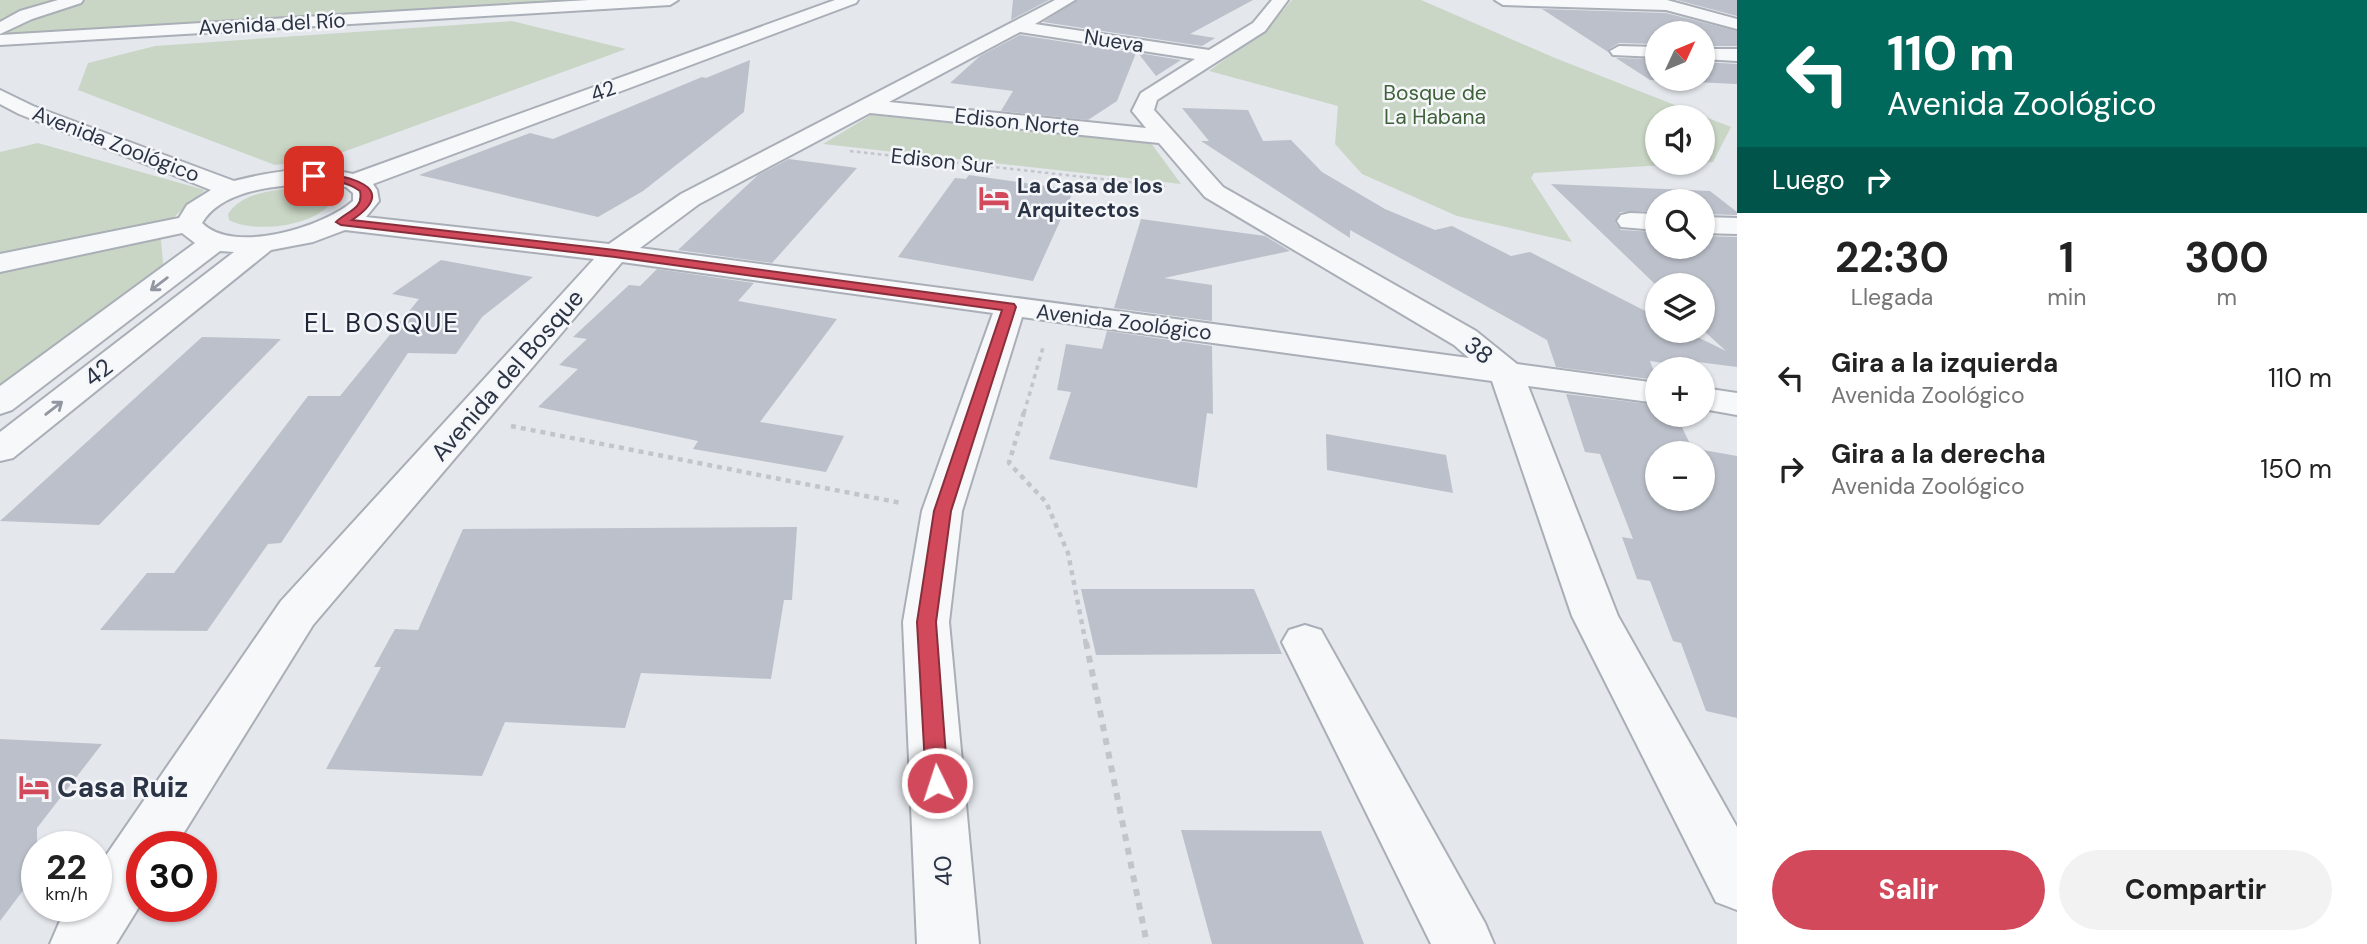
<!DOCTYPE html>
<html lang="es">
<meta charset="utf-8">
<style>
body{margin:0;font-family:"DM Sans",sans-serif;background:#f2f2f2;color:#222;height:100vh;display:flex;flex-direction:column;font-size:26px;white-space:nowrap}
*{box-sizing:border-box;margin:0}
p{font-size:23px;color:#767676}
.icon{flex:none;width:38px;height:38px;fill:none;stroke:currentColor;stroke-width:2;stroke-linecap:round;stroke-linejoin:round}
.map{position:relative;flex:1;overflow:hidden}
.panel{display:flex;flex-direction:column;background:#fff;width:630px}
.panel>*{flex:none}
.guide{background:#00695c;color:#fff;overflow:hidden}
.needle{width:46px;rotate:46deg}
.fabs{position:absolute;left:1645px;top:21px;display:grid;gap:14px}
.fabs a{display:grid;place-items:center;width:70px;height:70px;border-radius:50%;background:#fff;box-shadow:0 2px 5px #0004;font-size:35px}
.speed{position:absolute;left:21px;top:831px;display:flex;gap:14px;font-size:35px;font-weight:700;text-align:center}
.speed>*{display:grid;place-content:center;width:91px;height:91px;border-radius:50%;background:#fff;box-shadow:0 2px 5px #0004;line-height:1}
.speed small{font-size:18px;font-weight:400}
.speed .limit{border:10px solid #d22;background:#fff;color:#111}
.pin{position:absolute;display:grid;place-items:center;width:60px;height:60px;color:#fff;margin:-30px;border-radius:14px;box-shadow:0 4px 10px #0006}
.me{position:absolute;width:77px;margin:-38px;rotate:356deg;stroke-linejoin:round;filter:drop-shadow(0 0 5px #0008)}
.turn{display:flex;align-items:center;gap:24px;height:147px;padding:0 35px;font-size:32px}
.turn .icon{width:91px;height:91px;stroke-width:2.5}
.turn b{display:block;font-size:49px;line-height:60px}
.then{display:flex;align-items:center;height:66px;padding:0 35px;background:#0003;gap:14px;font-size:26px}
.eta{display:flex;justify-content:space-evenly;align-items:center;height:119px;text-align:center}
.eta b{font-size:42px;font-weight:700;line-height:49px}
.primary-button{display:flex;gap:14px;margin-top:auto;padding:14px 35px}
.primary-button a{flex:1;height:80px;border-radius:42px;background:#d1495b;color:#fff;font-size:28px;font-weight:700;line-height:80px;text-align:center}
.primary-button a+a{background:#f2f2f2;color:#222}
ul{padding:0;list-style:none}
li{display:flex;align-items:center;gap:21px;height:91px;padding:0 35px}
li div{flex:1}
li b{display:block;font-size:26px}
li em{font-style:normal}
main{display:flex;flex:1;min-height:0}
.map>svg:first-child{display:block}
.green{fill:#c9d6c5;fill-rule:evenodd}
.building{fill:#bbc0ca;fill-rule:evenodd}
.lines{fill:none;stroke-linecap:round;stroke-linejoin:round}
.minor-casing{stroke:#a9aeb7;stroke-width:4}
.path-far3{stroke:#c2c5cb;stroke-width:2.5;stroke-dasharray:3.5 3.5;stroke-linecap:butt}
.path-far2{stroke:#c2c5cb;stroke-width:3.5;stroke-dasharray:4.5 4.5;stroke-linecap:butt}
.path-far1{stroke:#c2c5cb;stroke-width:4.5;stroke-dasharray:5 5;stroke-linecap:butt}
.path{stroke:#c2c5cb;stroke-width:6;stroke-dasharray:7 7;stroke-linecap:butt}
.minor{fill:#f7f8fa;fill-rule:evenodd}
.oneway{stroke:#9196a0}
.route{fill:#d1495b;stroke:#882f3b;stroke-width:2}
.labels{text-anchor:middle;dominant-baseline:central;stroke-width:5;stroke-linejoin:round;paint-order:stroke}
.far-street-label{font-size:21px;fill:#2b3445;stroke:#f4f6f9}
.far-park-label{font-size:21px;fill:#3f6138;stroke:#f4f6f9}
.far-poi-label{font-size:21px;font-weight:bold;fill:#2b3445;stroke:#f4f6f9;text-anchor:start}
.street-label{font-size:24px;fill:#2b3445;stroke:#f4f6f9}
.neighbourhood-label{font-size:26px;letter-spacing:2px;fill:#1d2536;stroke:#f4f6f9}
.near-poi-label{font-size:28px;font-weight:bold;fill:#2b3445;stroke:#f4f6f9;text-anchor:start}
</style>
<main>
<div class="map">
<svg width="1737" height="944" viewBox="0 0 1737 944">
<rect width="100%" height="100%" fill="#e4e7ec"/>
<g class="green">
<path d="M0 0H670L0 40Z"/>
<path d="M1292 0H1421L1555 58 1731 127 1713 162 1534 173 1531 178 1572 242 1457 216 1362 174 1335 144 1338 106 1209 71 1267 29ZM1657 117H1703V163H1657Z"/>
<path d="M512 21 626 49 324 159 275 165 78 90 88 63 155 46Z"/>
<path d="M871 115 1151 143 1181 184 823 144Z"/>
<path d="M38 143 205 190 160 229 164 273 0 395V152Z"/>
<path d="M301 188 325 191 331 195 332 201C317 226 254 234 229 220L228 214C242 192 277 189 301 188Z"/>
</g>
<g class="building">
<path d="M1013 0H1049L1011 20Z"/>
<path d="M1077 0H1253L1190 34 1215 38 1202 46 1043 22Z"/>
<path d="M1677 0H1737V16Z"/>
<path d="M1542 9 1666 13 1737 31V46H1703V33H1657V44L1619 43 1609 49 1608 52Z"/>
<path d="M1020 35 1136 53 1117 101 1088 120 1001 111 1013 91 950 83 980 56Z"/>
<path d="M1138 53 1181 60 1156 76Z"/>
<path d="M1616 58 1657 59V79H1703V62L1737 64V84L1650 80Z"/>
<path d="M750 60 744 112 643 191 598 217 419 175 530 133 553 139 702 77 706 78Z"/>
<path d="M1182 108 1248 110 1263 141 1291 140 1322 172 1385 209 1435 230 1452 226 1511 256 1530 252 1657 317V331H1685L1726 351 1703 330V285L1657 286 1551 184 1710 191 1737 212V215L1703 214V201H1657V211L1620 212 1615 222 1621 230 1657 232V247H1703V236L1737 237V367L1698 362 1702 369 1650 361 1657 380 1556 367 1547 340 1350 230V238L1201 141H1209Z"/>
<path d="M789 159 857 168 772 263 678 250 758 175Z"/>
<path d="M969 175 1074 190 1033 281 898 257 955 178 966 179Z"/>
<path d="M1141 219 1265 236 1290 251 1164 278 1212 285V321L1114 308Z"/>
<path d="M441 260 533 277 482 317 456 354 408 353 281 543 268 544 207 631 100 630 147 573H174L308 396H340L419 299 392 294Z"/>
<path d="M657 269 754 283 738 301 837 319 760 422 844 436 826 472 693 449 698 441 538 407 578 369 559 365 587 339 573 337 629 285 640 286Z"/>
<path d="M1107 331 1212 346 1213 414 1207 413 1197 488 1049 459 1071 392 1057 390 1066 344 1102 349Z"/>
<path d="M202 337 281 339 99 525 0 521Z"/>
<path d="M1566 394 1657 405V415H1676L1692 448 1737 456V718L1706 711 1681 643 1673 641 1650 581 1637 579 1622 537 1633 539 1600 454 1585 452ZM1657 453H1703V499H1657Z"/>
<path d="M1326 434 1446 455 1453 493 1327 470Z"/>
<path d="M797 527 792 600H784L771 679 641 673 625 728 505 722 482 776 326 769 381 667H374L395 629 418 630 463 529Z"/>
<path d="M1081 589H1254L1282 654 1096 655Z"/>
<path d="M0 739 102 744 37 828V872L0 921Z"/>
<path d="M1181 830 1321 831 1364 944H1212Z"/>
</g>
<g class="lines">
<g class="minor-casing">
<g id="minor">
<path d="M58 0H83L81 3 32 19 0 34V22L20 11Z"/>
<path d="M589 0H678L670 5 0 45V35Z"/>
<path d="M835 0H858L856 3 373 184 377 190 379 201 366 217 609 244 681 194 1055 0H1075L1035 24 1209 50 1253 23 1272 0H1288L1265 31 1157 100 1154 110 1223 187 1476 331 1517 364 1657 383V403L1528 386 1618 616 1737 827V910L1716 902 1572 616 1492 381 1022 317 962 511 949 622 979 944H917L903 622 922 511 993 313 622 262 313 625 175 847H142V902L116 944H50L59 923 71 906H96V870L281 601 594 259 345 230 313 242 271 250 13 458 0 461V432L234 252 220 251 12 410 0 414V386L195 243 182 233 0 272V254L179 218 187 205 211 190 19 114 0 104V90L33 106 234 181C273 171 313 165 353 174ZM1020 32 1195 59 1141 93 1132 111 1146 128 889 102ZM870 113 1159 143 1205 197 1454 345 1469 358 640 248 699 204ZM315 183 346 187 353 193V201C324 227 233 255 202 223 223 188 279 186 315 183Z"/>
<path d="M1495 0H1667L1737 19V29L1666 10 1503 5Z"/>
<path d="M1619 46 1657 47V57L1613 55 1610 51Z"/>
<path d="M1703 49H1737V61L1703 59Z"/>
<path d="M1630 213 1657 214V230L1621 227 1617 221 1621 215Z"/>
<path d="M1703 217 1737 218V234L1703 233Z"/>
<path d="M1703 388 1737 393V415L1703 409Z"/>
<path d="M1305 625 1321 630 1485 923 1494 944H1431L1282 642 1289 630Z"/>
</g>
</g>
<path class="path-far3" d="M850 151 1165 186"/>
<path class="path-far2" d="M1024 413 1044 344"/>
<g class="path-far1">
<path d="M1024 412 1009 463 1046 502 1068 553 1086 644"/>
<path d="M511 426 901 503"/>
</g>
<path class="path" d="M1086 642 1147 944"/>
<use href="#minor" class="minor"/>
</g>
<defs><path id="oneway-shaft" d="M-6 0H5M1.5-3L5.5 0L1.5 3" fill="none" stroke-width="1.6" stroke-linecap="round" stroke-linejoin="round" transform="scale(1.75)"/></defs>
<g class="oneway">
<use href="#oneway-shaft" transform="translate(159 284) rotate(143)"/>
<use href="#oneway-shaft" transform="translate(54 408) rotate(-38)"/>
</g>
<path class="route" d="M314 173C345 175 403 186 352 220L615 250 1014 304 1016 307 951 511 936 622 948 783 945 790 937 792 929 790 926 783 917 622 934 511 1002 310 615 257 341 225 336 222C347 211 364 209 360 191 345 180 329 181 311 178V174Z"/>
<defs>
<g id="hotel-bare" transform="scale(2.415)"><path d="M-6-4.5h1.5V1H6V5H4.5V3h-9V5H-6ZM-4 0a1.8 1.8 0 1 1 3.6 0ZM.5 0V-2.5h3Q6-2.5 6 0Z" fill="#d1495b" stroke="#f4f6f9" stroke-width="2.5" paint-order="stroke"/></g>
</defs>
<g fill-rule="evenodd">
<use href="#hotel-bare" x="994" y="198"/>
<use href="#hotel-bare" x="34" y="787"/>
</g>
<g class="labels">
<g class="far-street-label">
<text transform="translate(272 24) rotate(-3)">Avenida del Río</text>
<text transform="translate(1114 41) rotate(9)">Nueva</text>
<text transform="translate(603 91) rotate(-20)">42</text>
<text transform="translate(1017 122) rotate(6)">Edison Norte</text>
<text transform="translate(116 144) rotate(21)">Avenida Zoológico</text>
<text transform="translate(942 161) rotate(6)">Edison Sur</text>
<text transform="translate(1124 322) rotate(7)">Avenida Zoológico</text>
</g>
<g class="far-park-label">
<text x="1435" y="93">Bosque de<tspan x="1435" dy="24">La Habana</tspan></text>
</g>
<g class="far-poi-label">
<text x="1017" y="186">La Casa de los<tspan x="1017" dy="24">Arquitectos</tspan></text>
</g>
<g class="street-label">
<text transform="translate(1479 350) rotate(38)">38</text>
<text transform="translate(98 372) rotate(-38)">42</text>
<text transform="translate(507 375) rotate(-49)">Avenida del Bosque</text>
<text transform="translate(943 871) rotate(-94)">40</text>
</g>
<g class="neighbourhood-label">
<text x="382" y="323">EL BOSQUE</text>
</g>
<g class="near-poi-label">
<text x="57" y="787">Casa Ruiz</text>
</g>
</g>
</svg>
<div class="fabs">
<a><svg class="needle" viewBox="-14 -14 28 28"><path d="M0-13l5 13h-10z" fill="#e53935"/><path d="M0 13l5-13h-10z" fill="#767676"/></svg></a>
<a><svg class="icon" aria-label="sound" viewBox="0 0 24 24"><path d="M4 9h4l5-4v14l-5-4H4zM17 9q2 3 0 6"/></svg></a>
<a><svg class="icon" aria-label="search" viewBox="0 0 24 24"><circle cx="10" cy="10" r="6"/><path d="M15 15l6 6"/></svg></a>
<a><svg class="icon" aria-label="layers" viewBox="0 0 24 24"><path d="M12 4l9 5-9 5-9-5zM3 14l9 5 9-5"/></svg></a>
<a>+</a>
<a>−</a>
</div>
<div class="speed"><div>22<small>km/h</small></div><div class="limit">30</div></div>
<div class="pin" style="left:314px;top:176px;background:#d93025"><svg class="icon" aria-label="arrive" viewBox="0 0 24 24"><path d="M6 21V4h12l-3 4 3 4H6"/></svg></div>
<svg class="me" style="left:937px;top:783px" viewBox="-20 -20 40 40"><circle r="17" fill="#d1495b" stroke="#fff" stroke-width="3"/><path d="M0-11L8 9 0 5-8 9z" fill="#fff"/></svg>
</div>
<section class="panel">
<div class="guide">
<div class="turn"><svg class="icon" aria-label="left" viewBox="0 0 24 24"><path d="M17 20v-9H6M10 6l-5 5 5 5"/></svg><div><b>110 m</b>Avenida Zoológico</div></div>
<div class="then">Luego<svg class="icon" aria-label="right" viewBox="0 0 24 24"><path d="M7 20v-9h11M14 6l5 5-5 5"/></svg></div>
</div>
<div class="eta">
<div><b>22:30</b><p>Llegada</p></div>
<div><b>1</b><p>min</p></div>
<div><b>300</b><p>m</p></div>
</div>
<ul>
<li><svg class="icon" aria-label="left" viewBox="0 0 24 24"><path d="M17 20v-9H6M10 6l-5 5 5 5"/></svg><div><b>Gira a la izquierda</b><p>Avenida Zoológico</p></div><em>110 m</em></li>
<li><svg class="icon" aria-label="right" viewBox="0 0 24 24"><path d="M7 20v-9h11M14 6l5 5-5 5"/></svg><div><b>Gira a la derecha</b><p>Avenida Zoológico</p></div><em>150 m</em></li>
</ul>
<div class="primary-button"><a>Salir</a><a>Compartir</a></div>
</section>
</main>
